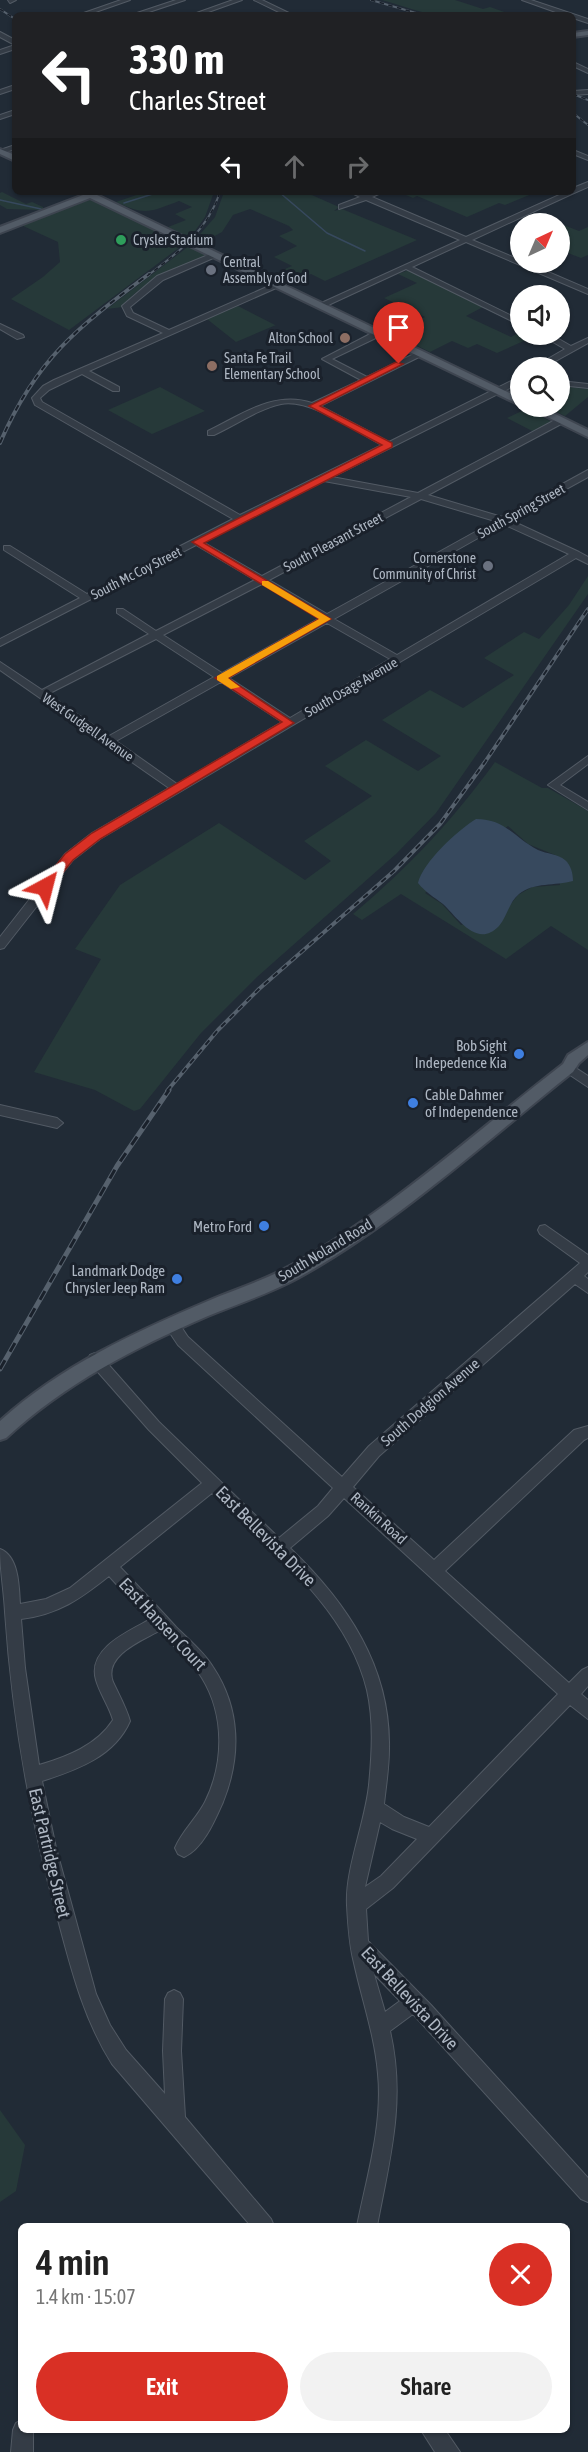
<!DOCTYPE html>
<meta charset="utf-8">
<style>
body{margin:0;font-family:"Asap Condensed",sans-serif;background:#f2f2f2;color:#222;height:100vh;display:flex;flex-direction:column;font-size:22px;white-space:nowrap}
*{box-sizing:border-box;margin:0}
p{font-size:20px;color:#767676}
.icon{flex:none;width:33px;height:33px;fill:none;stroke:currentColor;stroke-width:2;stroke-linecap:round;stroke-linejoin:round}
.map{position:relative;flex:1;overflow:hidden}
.side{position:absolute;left:18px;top:2223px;width:552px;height:210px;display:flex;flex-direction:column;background:#fff;border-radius:9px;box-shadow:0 2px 4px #0004}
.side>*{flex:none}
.top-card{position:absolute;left:12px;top:12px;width:564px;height:183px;border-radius:9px;box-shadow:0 2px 4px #0004;background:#202124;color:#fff;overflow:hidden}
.needle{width:39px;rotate:44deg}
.buttons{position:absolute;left:510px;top:213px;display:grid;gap:12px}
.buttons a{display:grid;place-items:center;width:60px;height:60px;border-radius:50%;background:#fff;box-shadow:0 2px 4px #0004;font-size:30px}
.pin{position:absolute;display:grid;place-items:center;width:51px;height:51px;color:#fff;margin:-62px -26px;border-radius:50% 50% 50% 0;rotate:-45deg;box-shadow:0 0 6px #0007}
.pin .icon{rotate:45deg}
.me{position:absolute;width:66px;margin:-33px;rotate:38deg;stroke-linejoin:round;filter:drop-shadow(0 0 4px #0008)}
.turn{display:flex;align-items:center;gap:21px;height:126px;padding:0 18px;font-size:27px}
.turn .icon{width:78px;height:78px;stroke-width:2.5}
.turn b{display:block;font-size:42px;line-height:51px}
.lanes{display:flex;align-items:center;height:57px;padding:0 18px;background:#0003;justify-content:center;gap:30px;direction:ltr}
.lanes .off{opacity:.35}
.round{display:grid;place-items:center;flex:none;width:63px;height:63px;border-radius:32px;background:#f2f2f2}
.summary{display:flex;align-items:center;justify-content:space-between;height:102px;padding:0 18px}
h1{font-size:36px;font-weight:600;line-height:45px}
.button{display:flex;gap:12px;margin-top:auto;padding:12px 18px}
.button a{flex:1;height:69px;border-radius:36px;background:#d93025;color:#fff;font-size:24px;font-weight:600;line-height:69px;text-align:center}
.button a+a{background:#f2f2f2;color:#222}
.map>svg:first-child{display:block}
.green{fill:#263939;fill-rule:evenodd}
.water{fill:#37495e}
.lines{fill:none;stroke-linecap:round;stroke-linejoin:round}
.stream{stroke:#37495e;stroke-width:1.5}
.minor-casing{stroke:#525a64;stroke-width:2}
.major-casing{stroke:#3e4550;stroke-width:4}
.minor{fill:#343c46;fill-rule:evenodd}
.major{fill:#525b66;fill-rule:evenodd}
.rail-far2-casing{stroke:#56616d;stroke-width:2}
.rail-far1-casing{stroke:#56616d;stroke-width:4}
.rail-casing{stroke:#56616d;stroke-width:5}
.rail-far2{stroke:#1a212b;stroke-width:1.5;stroke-dasharray:4.5;stroke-linecap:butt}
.rail-far1{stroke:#1a212b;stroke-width:2;stroke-dasharray:6;stroke-linecap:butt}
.rail{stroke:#1a212b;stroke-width:3;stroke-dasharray:10;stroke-linecap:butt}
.route{fill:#d93025;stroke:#8d1f18;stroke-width:1.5}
.slow{fill:#f59e0b}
.leisure-dot{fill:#2e9e5b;stroke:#1a212b;stroke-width:2}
.worship-dot{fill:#6b7280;stroke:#1a212b;stroke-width:2}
.education-dot{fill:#8d6e63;stroke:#1a212b;stroke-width:2}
.shop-dot{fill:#3f7fe0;stroke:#1a212b;stroke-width:2}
.labels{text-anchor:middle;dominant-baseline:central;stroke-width:6;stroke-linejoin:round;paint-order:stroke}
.far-poi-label{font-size:14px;fill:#aeb7c3;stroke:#1a212b;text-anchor:start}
.far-street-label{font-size:14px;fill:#aeb7c3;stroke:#1a212b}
.poi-label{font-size:15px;fill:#aeb7c3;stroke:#1a212b;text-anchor:end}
.street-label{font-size:15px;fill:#aeb7c3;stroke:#1a212b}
.near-street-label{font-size:18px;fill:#aeb7c3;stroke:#1a212b}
</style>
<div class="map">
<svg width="588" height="2452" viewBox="0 0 588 2452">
<rect width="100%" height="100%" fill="#212b36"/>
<g class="green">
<path d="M382 0H455L483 9 490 7 513 15H473L466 12C439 22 409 7 382 0Z"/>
<path d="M2 192 26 204 32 202 43 207V210L7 209 0 205V193Z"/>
<path d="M145 192H214L205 217 190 238 168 227 186 220 175 214 192 207 179 201C150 212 145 216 116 202Z"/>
<path d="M224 192H305L339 207 334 211 342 209 417 240 325 281 311 274 287 285 269 276 292 266 274 257 297 246 279 236 293 230 289 226 250 209 233 215 222 232 202 243 195 240 215 217Z"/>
<path d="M399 192H531L534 193 505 205 499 203 467 217 417 196 413 198Z"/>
<path d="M92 199 184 244 69 330 11 299 43 277 60 262 58 242 21 225Z"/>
<path d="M553 221 579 231 588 227V255L581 258 560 250V224L547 223Z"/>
<path d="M189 246 207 256C183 266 136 284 123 307L107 309Z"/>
<path d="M409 270 483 307 466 316 511 337 520 332V334L537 335 497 353 477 344 468 348 452 341 430 352 391 333 425 317 384 298 417 283 398 274Z"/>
<path d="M238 306 275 325H276L236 342 207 319Z"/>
<path d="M560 386 588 389V397L565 416 546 407 560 406Z"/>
<path d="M160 387 205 411 152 434 108 410Z"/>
<path d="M526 409 550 421 551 423 536 433 507 418Z"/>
<path d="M588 576V594L436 813 396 854 257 977 201 1033 140 1109 134 1111 95 1090 34 1072 101 959 75 949 120 885 219 823 305 880 331 861 304 841 372 796 325 766 366 740 418 771 441 756 382 720 430 690 463 708 514 675 484 658 524 632 539 639 569 605Z"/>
<path d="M495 762 542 788H548L588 811V950L551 926 506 959 401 894 362 920 353 914C409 867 452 821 495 762ZM508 826 528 844 555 855 560 885 532 887 518 895 510 905 461 925 442 904 425 893Z"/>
<path d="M0 2110 25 2145 16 2191 0 2202Z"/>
</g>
<path class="water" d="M476 819C506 819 514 838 538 850 547 854 558 854 565 860 571 865 573 874 573 881 555 886 534 882 519 894 509 902 507 917 499 926 477 949 458 918 443 904 434 897 425 892 418 883 423 862 458 830 476 819Z"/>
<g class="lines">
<g class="stream">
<path d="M279 192 327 233 365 251"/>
<path d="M481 192 532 194"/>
<path d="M0 200 41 209"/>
<path d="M124 203 159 192"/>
</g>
<g class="minor-casing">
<g id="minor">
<path d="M8 0H16L10 3Z"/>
<path d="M121 0H130L87 15H78Z"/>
<path d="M176 0H185L140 15H131Z"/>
<path d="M233 0H242L200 15H191Z"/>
<path d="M254 0H262L293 15H285Z"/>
<path d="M522 0H531L588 19V23L573 18V15H564Z"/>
<path d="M0 32 15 40V45L0 37Z"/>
<path d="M15 45V49L0 54V50Z"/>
<path d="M573 62 588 69V73L573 66Z"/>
<path d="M15 85V89L0 94V90Z"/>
<path d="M588 90V94L573 95V91Z"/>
<path d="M15 110V114L0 119V115Z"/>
<path d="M15 145V149L0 154V150Z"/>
<path d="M573 150 588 156V160L573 154Z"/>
<path d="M588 182V187L574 193 472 240 520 260V262H525L588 289V294L466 242 412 267 520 320V325L406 269 324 307 317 305 460 240 366 200 339 209V205L360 197 350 192 366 195 383 192 372 197 466 237 566 192H573V188Z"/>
<path d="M213 253 220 255 163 280 130 307 133 313 169 330 276 283 283 285 89 371 119 387V391H113L82 374 49 390 40 398 42 402 240 515 382 445C357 432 310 398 281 404 258 409 236 425 214 435H208V431C241 415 274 390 312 403L361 380 322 359 376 331H382V335L332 359 367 377 418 352 425 354 320 406 389 442 517 378H520V383L332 477 418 493 557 419H563V423L428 495 502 517 588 470V477L510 520 579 552 588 557V564L576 558 100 839 73 860 4 948 0 949V937L65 854 92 833 169 788 0 670V662L42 690 149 634 117 613V609H123L156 631 255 580 196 545 0 646V639L80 598 4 550V546H10L87 594 233 519 35 405 32 398 43 386 54 380 163 333 127 316 122 306 157 276ZM324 481 411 497 262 576 203 542ZM421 499 495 521 327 614 269 580ZM503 524 569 554 397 655 334 619ZM262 584 320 618 222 673 163 635ZM327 623 390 659 290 718 229 678ZM156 639 214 677 109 736 48 694ZM221 682 282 722 177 784 116 741Z"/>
<path d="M0 324 23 335 24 337 17 339 0 329Z"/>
<path d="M539 334H550L571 346 588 338V343L543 368H532L565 349Z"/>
<path d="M560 381 588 384V388L560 385Z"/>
<path d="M588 756V764L560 785 588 802V810L548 785Z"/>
<path d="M568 1063 588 1076V1087L564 1071 562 1068 564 1065Z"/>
<path d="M0 1105 57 1118 63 1123 57 1128 0 1115Z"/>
<path d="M545 1225 588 1255V1272L584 1276 588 1279V1293L575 1284 379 1456 353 1487 434 1560 574 1430 588 1426V1438L584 1440 445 1571 569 1683 582 1670 588 1667V1686L581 1694 588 1700V1719L570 1705 393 1888 366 1909 368 1941 431 2005 588 2178V2202L581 2199 413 2014 390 2031C406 2100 390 2158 377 2226H357C367 2176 383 2125 378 2074 375 2036 362 2000 354 1963 349 1944 348 1924 347 1905 345 1870 365 1823 369 1785 372 1754 374 1721 367 1690 347 1607 270 1549 212 1493L120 1567C139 1587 158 1607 176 1627 188 1639 204 1652 213 1667 241 1709 241 1757 223 1802 215 1820 203 1849 184 1857L178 1854 175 1848C182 1831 197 1818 205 1802 224 1764 225 1715 202 1678 192 1661 173 1646 159 1631 141 1641 103 1656 113 1682 119 1695 126 1707 130 1721 115 1756 77 1770 42 1781L56 1848 96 1994 110 2025 126 2050 165 2094 163 2051 165 1999 168 1993 174 1990 180 1993 183 1999 181 2051 185 2117 271 2219 274 2226H251L112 2064C83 2018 71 1968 57 1916 29 1815 12 1716 5 1612 4 1591 0 1570 0 1549 19 1556 19 1587 20 1604L46 1599 70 1588 202 1483 149 1430 90 1363 88 1359 90 1355 95 1353 100 1355 159 1422 279 1538 318 1506 333 1488 178 1345 164 1324 166 1320C177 1316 182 1329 188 1337L342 1477 369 1446 580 1263 540 1234 538 1230 540 1226ZM344 1498 558 1694 429 1827 404 1817 384 1804C386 1786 389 1767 389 1749 391 1666 346 1602 290 1548L328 1516ZM109 1576 149 1620C127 1632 87 1649 96 1680 100 1694 109 1706 113 1720 97 1745 67 1757 39 1765L25 1668 21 1619C59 1614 80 1599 109 1576ZM380 1822 392 1829 417 1839 381 1876 365 1887ZM374 1974 400 2001 385 2012Z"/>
<path d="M21 2420V2430H33V2452H11L13 2430 16 2423Z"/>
<path d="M421 2430H445L460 2452H435Z"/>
</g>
</g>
<g class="major-casing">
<g id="major">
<path d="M588 31V35L573 37V33Z"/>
<path d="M0 149 15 155V161L0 154Z"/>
<path d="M80 192H101L97 195 520 398V405L90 198 0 233V227L83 195Z"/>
<path d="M525 406H539L588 430V437Z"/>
<path d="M588 1042V1055L579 1063 573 1072C486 1141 394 1226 296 1279 268 1294 237 1304 208 1316 134 1348 66 1383 6 1438L0 1440V1421C61 1366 133 1333 208 1301 233 1290 260 1282 284 1269 382 1218 475 1132 563 1064L568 1055Z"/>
</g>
</g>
<use href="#minor" class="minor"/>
<use href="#major" class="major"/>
<g class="rail-far2-casing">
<g id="rail-far2">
<path d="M371 0 423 15"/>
<path d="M0 9 15 19"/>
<path d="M573 94 588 100"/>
<path d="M573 113 588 125"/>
<path d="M147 276C178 253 208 230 220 192"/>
</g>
</g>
<g class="rail-far1-casing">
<g id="rail-far1">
<path d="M0 443C36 359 78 327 149 274"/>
<path d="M167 1091 218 1030 259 989 394 871 440 824 485 762 588 609"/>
</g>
</g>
<g class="rail-casing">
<path id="rail" d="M0 1369 117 1166 169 1090"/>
</g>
<use href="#rail-far2" class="rail-far2"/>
<use href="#rail-far1" class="rail-far1"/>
<use href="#rail" class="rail"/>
</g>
<path class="route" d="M396 362 403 364 320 406 392 443V447L204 543 331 619 228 678 294 723 100 839 73 860 49 890H41V884L65 854 92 833 282 722 215 678 319 619 192 542 382 445 309 406Z"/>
<path class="slow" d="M262 581H268L331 619 228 678 240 687 231 689 217 680V676L319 619 262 585Z"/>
<circle class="leisure-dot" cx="121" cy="240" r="6"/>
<g class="worship-dot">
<circle cx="211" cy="270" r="6"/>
<circle cx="488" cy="566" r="6"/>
</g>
<g class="education-dot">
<circle cx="345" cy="338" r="6"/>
<circle cx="212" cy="366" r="6"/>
</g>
<g class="shop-dot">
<circle cx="519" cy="1054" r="6"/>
<circle cx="413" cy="1103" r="6"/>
<circle cx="264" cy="1226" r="6"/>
<circle cx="177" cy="1279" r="6"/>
</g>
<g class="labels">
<g class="far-poi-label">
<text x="133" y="240">Crysler Stadium</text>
<text x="223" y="262">Central<tspan x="223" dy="16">Assembly of God</tspan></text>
<text x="333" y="338" text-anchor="end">Alton School</text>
<text x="224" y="358">Santa Fe Trail<tspan x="224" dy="16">Elementary School</tspan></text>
<text x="476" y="558" text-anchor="end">Cornerstone<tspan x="476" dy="16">Community of Christ</tspan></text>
</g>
<g class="far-street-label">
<text transform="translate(521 511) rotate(-29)">South Spring Street</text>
<text transform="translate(333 542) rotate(-28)">South Pleasant Street</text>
<text transform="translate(136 573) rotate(-27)">South Mc Coy Street</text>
<text transform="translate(351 687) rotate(-30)">South Osage Avenue</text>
<text transform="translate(88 727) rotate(35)">West Gudgell Avenue</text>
</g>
<g class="poi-label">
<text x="507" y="1045">Bob Sight<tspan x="507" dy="17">Indepedence Kia</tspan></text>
<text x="425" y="1094" text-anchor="start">Cable Dahmer<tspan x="425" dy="17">of Independence</tspan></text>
<text x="252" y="1226">Metro Ford</text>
<text x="165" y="1270">Landmark Dodge<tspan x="165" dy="17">Chrysler Jeep Ram</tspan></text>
</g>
<g class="street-label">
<text transform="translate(325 1250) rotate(-31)">South Noland Road</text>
<text transform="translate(430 1402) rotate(-41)">South Dodgion Avenue</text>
<text transform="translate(379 1518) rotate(42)">Rankin Road</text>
</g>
<g class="near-street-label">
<text transform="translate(266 1536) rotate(45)">East Bellevista Drive</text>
<text transform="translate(163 1624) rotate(47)">East Hansen Court</text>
<text transform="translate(50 1853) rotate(77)">East Partridge Street</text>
<text transform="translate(410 1998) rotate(47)">East Bellevista Drive</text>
</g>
</g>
</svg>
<div class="buttons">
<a><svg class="needle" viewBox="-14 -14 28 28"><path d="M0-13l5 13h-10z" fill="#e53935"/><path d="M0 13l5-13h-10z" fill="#767676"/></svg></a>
<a><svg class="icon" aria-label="sound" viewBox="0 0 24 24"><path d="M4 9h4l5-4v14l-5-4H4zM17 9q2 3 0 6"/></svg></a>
<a><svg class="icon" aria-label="search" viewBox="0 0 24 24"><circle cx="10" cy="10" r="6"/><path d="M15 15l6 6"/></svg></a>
</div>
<div class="pin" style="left:399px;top:364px;background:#d93025"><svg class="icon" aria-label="arrive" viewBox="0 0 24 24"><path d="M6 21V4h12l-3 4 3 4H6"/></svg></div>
<svg class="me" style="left:45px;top:887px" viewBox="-20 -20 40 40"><path d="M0-17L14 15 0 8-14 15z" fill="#d93025" stroke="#fff" stroke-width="4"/></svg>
<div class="top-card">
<div class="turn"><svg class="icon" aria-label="left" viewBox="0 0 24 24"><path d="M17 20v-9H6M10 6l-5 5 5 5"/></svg><div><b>330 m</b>Charles Street</div></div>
<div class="lanes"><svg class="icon" aria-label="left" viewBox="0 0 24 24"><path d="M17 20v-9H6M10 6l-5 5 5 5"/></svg><svg class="icon off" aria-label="ahead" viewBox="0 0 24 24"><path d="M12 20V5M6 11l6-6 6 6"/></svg><svg class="icon off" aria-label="right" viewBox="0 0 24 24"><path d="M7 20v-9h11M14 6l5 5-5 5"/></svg></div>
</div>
<section class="side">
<div class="summary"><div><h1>4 min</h1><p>1.4 km · 15:07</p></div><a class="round" style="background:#d93025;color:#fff"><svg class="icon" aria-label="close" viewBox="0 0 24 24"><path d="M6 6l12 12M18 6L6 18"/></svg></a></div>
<div class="button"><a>Exit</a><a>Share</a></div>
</section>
</div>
